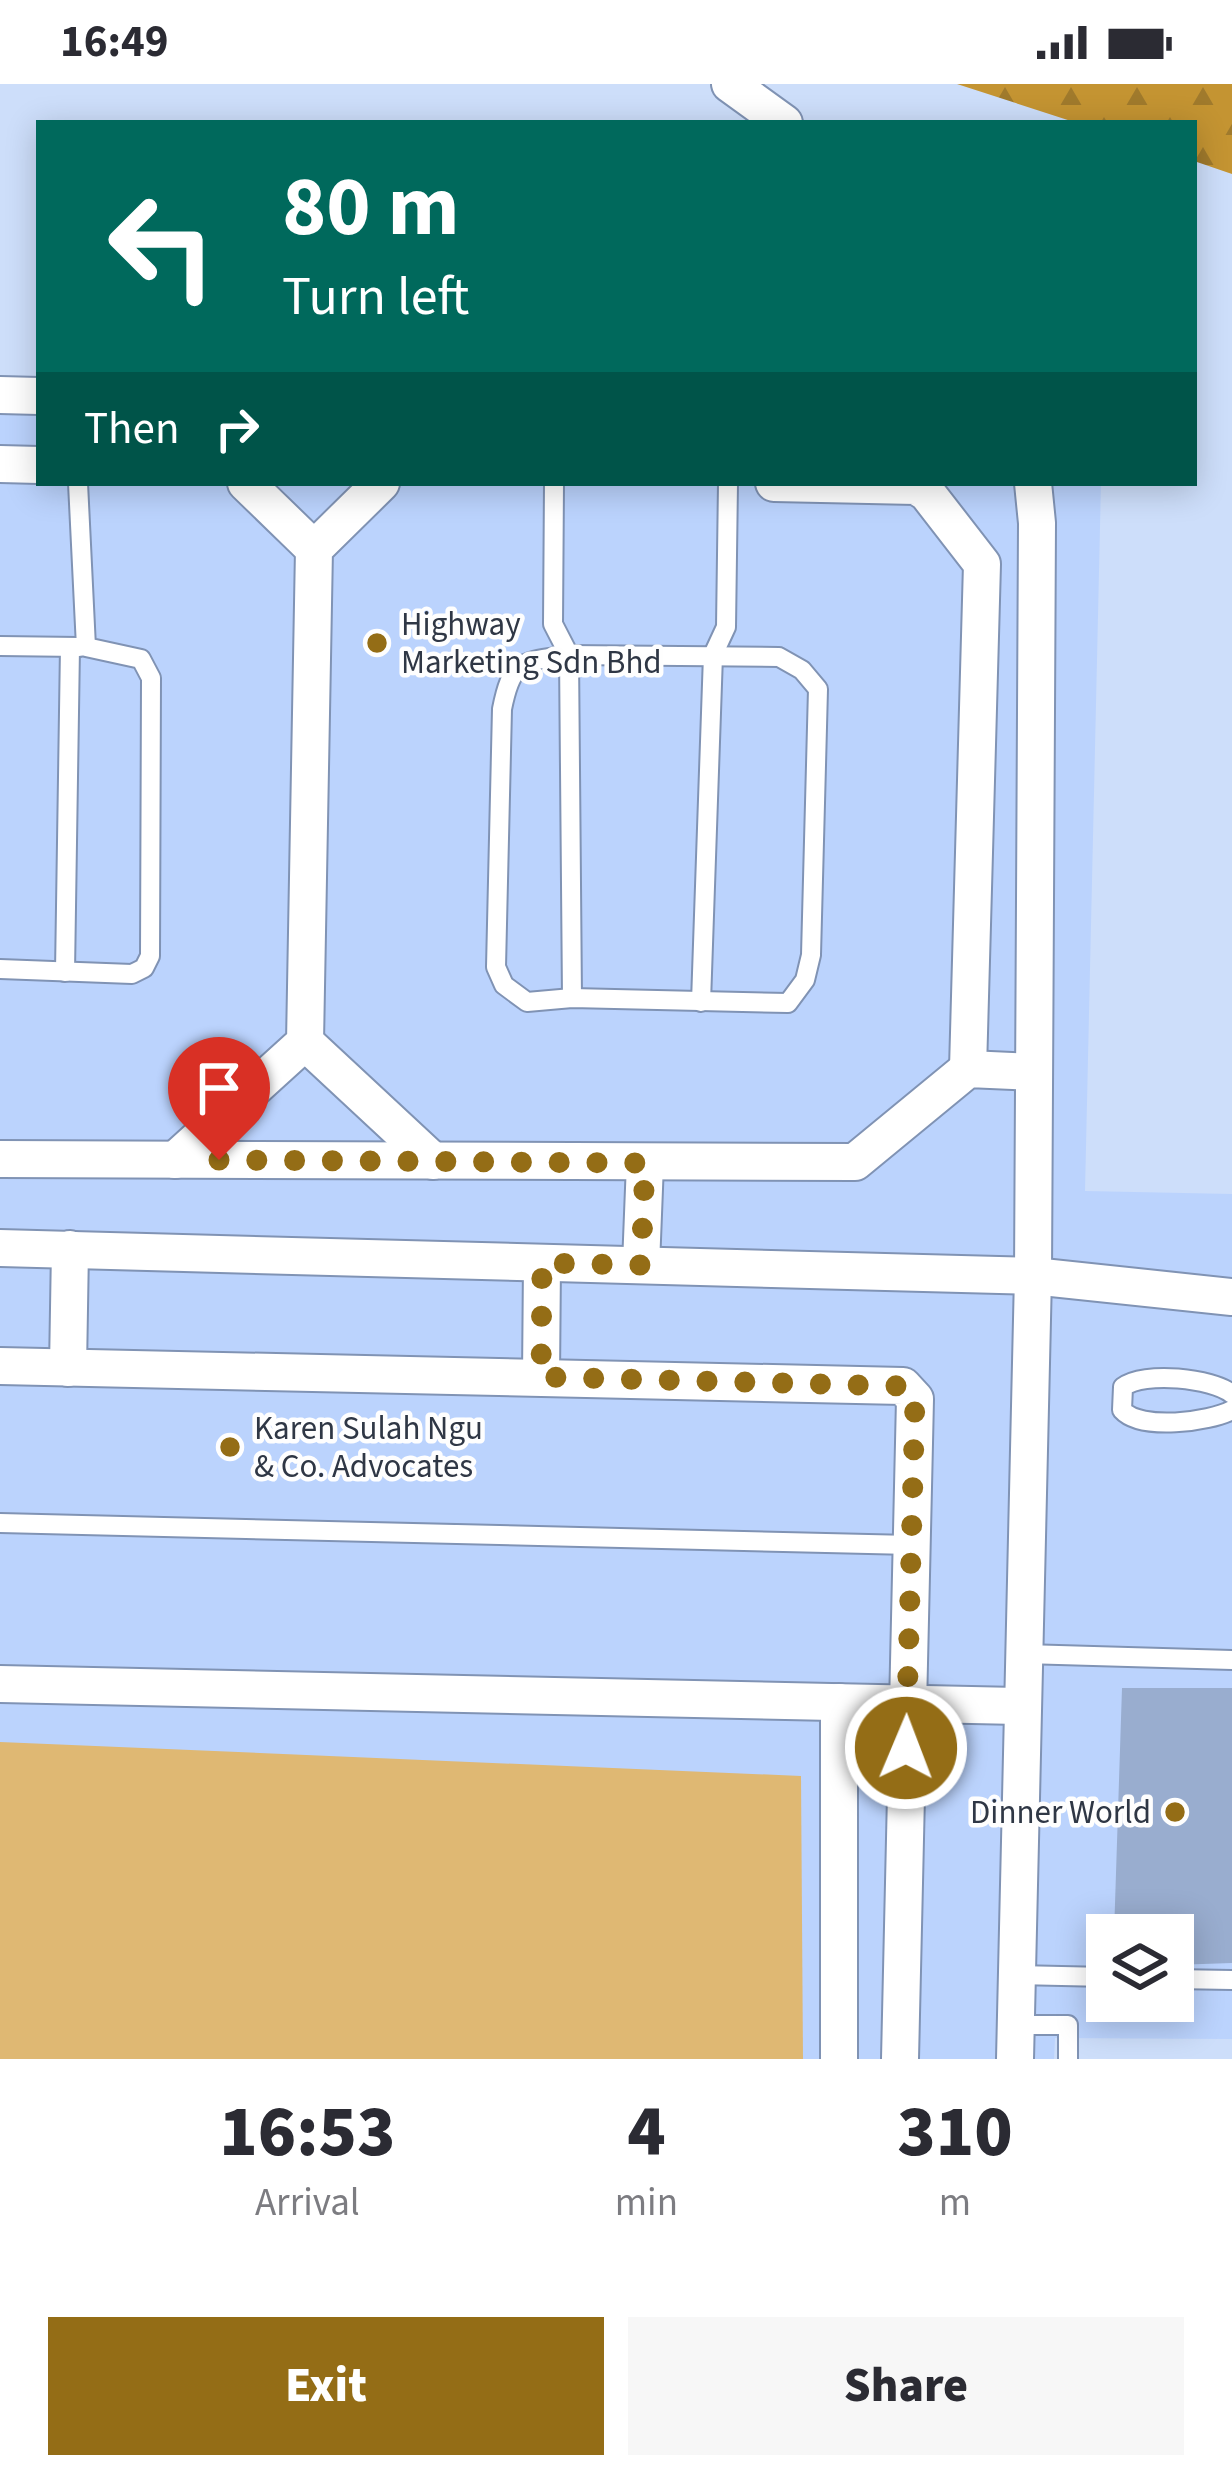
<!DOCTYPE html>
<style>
body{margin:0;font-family:"Source Sans 3",sans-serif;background:#f7f7f7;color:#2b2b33;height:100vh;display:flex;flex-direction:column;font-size:45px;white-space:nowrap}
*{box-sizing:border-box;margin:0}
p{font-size:39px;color:#7c7c81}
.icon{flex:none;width:66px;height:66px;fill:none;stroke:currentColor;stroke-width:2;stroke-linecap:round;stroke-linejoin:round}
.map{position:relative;height:1975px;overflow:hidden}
.side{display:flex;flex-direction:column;background:#fff;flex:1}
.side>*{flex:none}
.banner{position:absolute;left:36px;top:36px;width:1161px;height:366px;border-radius:0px;box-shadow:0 6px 30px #0003;background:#00695c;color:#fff;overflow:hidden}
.buttons{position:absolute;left:1086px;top:1830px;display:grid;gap:24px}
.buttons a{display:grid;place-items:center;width:108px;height:108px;border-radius:0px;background:#fff;box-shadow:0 6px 30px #0003;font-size:60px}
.pin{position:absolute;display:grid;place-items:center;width:102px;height:102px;color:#fff;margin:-123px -51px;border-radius:50% 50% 50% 0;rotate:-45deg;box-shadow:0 0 12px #0007}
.pin .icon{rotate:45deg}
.me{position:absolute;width:132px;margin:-66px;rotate:1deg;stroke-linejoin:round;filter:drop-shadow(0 0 9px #0008)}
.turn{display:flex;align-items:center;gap:42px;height:252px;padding:0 48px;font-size:54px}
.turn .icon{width:156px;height:156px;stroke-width:2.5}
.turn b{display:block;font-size:84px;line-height:102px}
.then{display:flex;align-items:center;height:114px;padding:0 48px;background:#0003;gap:24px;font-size:45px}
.eta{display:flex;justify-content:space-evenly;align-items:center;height:204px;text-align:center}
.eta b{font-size:72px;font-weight:800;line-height:84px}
.action{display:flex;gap:24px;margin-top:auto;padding:24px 48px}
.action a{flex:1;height:138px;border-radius:0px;background:#946d16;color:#fff;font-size:48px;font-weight:800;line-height:138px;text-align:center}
.action a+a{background:#f7f7f7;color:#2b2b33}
.status{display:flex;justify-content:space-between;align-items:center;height:84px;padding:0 60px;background:#fff;direction:ltr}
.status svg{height:33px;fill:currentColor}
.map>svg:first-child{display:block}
.built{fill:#bbd3fd;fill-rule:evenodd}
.green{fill:#dfb873}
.forest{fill:url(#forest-firs)}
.building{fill:#99adcf}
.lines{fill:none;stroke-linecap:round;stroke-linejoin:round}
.lane-casing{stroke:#8093b4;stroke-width:22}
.street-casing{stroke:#8093b4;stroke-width:40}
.lane{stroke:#fff;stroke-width:18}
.street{stroke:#fff;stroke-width:36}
.route{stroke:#946d16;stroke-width:21;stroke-dasharray:0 37.8}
.poi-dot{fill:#946d16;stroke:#fefefe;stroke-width:4.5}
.labels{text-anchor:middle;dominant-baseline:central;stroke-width:9;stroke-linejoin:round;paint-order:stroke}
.poi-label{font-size:33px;fill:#2f3745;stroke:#fefefe;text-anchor:start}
</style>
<div class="status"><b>16:49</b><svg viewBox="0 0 49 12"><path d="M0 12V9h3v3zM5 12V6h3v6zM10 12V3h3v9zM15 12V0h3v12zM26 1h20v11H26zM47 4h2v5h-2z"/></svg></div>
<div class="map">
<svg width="1232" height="1975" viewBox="0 0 1232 1975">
<defs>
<pattern id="forest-firs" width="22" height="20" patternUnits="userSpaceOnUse" patternTransform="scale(3)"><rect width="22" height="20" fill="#c49432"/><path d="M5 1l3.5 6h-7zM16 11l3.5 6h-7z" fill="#a07a2c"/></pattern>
</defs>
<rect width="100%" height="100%" fill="#cddefa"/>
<path class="built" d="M0 318H39V399H1101L1085 1107 1232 1110V1955L1055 1954 1054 1975H0ZM1107 1851H1173V1917H1107Z"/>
<path class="green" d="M0 1658 801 1692 803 1975H0Z"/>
<path class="forest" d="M957 0H1232V90L1194 77V39H1077Z"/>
<path class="building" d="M1122 1604H1232V1879L1173 1881V1851H1114Z"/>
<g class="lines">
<g class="lane-casing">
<g id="lane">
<path d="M554 399 553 540 569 571 572 914"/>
<path d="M0 562 79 563"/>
<path d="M569 571 779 573 802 586 818 605 811 871 805 896 788 919 572 914 527 918 504 901 496 883 502 625C512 575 522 578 569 571Z"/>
<path d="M0 885 132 890 144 884 150 872 151 594 141 575 86 563 78 399"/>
<path d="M65 888 70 563"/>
<path d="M701 918 713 571 726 543 728 399"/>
<path d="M1232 1310C1212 1294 1144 1287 1123 1303L1122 1326C1141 1347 1209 1338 1232 1326"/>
<path d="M0 1439 911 1461"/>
<path d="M1024 1570 1232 1576"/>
<path d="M1016 1891 1107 1893"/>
<path d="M1173 1895 1232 1896"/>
<path d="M1016 1941H1068V1975"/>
</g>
</g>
<g class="street-casing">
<g id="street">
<path d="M730 0 784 39"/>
<path d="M0 311 39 312"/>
<path d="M0 380 39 381"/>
<path d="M246 399 314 465"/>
<path d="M774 399 916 402 927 409 982 480 968 985"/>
<path d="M305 958 433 1077"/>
<path d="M0 1075 855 1078 968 985 1034 988"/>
<path d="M175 1076 305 958 314 465 381 399"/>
<path d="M0 1164 1033 1192 1232 1213"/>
<path d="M641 1181 645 1079"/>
<path d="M0 1282 903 1302 915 1315 900 1975"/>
<path d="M68 1284 70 1165"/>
<path d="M541 1293 542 1179"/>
<path d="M0 1600 1023 1622"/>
<path d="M839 1618V1975"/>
<path d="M1015 1975 1033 1192 1037 439 1033 399"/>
</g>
</g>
<use href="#lane" class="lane"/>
<use href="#street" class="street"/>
</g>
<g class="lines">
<path class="route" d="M219 1076 645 1079 641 1181 542 1179 541 1293 903 1302 915 1315 906 1664"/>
</g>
<g class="poi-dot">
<circle cx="377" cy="559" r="12"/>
<circle cx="230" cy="1363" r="12"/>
<circle cx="1175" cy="1728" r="12"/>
</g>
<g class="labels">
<g class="poi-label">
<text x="401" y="540">Highway<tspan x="401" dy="38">Marketing Sdn Bhd</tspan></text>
<text x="254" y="1344">Karen Sulah Ngu<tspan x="254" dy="38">&amp; Co. Advocates</tspan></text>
<text x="1151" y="1728" text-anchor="end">Dinner World</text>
</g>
</g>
</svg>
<div class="buttons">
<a><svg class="icon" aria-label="layers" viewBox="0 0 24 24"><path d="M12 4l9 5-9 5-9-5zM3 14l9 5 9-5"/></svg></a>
</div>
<div class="pin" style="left:219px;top:1076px;background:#d93025"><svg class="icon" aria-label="arrive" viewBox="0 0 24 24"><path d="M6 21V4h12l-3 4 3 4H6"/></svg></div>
<svg class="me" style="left:906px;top:1664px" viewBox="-20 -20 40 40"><circle r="17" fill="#946d16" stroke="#fff" stroke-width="3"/><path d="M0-11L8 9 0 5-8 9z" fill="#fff"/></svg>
<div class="banner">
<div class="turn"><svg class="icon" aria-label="left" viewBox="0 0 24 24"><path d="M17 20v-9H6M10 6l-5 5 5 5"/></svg><div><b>80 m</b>Turn left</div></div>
<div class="then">Then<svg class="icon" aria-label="right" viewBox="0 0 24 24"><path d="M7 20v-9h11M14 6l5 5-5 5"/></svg></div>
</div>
</div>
<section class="side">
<div class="eta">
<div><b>16:53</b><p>Arrival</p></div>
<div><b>4</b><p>min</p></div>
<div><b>310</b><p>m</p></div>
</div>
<div class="action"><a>Exit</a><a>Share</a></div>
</section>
